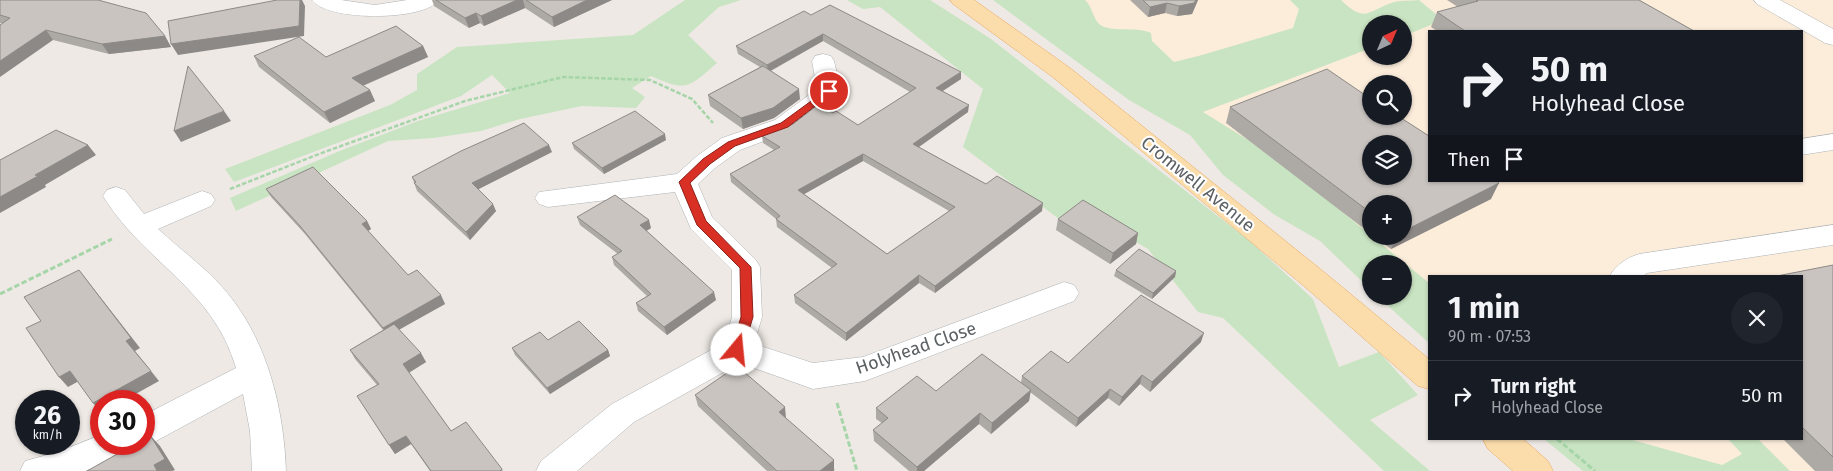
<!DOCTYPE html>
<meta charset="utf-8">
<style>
body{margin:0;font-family:"Fira Sans",sans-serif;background:#20242c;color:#f1f3f6;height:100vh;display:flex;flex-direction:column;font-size:19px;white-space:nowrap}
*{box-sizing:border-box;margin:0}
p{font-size:16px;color:#9ea1a6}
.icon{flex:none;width:28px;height:28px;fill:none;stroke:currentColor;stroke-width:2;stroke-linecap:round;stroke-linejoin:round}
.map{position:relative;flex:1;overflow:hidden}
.details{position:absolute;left:1428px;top:275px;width:375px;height:165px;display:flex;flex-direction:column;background:#171b24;border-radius:0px;box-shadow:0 1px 4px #0004}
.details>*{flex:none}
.hud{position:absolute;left:1428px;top:30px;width:375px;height:152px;border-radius:0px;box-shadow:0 1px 4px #0004;background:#171b24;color:#f1f3f6;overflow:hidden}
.needle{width:32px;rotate:44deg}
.controls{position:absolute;left:1362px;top:15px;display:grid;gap:10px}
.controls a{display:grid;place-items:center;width:50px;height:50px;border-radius:50%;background:#171b24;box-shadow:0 1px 4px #0004;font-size:25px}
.speed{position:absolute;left:15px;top:390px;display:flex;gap:10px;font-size:25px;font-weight:700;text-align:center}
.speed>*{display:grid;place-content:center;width:65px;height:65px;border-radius:50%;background:#171b24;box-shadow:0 1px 4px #0004;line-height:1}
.speed small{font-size:12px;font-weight:400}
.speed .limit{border:8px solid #d22;background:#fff;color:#111}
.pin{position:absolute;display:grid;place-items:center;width:42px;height:42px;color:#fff;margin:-21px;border:2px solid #fff;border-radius:50%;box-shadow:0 1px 5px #0007}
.me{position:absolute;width:55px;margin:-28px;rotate:17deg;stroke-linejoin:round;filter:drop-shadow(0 0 4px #0008)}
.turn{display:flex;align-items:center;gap:18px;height:105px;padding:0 20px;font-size:22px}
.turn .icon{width:65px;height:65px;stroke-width:2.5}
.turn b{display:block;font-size:35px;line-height:42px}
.then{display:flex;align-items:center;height:48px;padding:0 20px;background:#0003;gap:10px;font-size:19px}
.round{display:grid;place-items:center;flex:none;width:52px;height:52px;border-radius:26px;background:#20242c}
.summary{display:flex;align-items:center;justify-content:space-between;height:85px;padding:0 20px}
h1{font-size:30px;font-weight:700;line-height:38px}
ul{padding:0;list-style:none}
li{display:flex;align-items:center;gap:15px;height:70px;padding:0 20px;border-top:1px solid #363941}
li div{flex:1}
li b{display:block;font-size:19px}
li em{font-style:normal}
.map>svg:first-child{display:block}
.commercial{fill:#fceddb;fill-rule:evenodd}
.green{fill:#c9e4c2}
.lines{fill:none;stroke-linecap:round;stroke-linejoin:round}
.minor-casing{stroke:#afb3b6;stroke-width:1}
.major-casing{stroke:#eaa760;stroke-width:1}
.path-far1{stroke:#a5d5a8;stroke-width:2.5;stroke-dasharray:4.5 2;stroke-linecap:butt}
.path{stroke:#a5d5a8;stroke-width:3;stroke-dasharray:5.5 2.5;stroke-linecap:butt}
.minor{fill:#fff;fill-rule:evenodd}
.major{fill:#fbddac;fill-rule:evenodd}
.wall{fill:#ada9a5;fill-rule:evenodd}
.shaded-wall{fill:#8d8986}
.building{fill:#c9c4c0;stroke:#8d8986;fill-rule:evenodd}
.route{fill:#d93025;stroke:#8d1f18}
.labels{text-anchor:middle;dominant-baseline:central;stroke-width:4;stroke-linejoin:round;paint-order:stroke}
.street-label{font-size:18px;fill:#5c6164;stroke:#fff}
</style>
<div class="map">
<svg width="1833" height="471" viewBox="0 0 1833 471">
<rect width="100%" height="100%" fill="#eee9e4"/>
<path class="commercial" d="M1037 0H1833V471H1640L1600 439H1801V276H1429V300L1404 264ZM1371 24H1404V56H1371ZM1429 31H1801V181H1429ZM1371 84H1404V116H1371ZM1371 144H1404V176H1371ZM1371 204H1404V236H1371Z"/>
<g class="green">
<path d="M685 0H741L719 7 688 35 717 63C688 88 687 92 651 76L632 88 645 97 636 108 582 106 520 119 481 131 433 138 388 141 236 211 230 198 342 150 418 121 510 93 492 75 461 96 234 182 225 169 390 105 417 90V74L457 47 633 35Z"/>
<path d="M847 0H930L991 39 1251 242 1313 299 1339 367 1379 352 1418 395 1370 420 1430 471H1384L1223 318 1198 312 1148 249 1077 208 1059 219 963 147 983 89 880 7 863 9Z"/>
<path d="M993 0H1085C1092 6 1093 18 1099 24 1109 33 1137 26 1151 33L1152 41 1174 62 1202 55 1293 28 1299 9 1290 0H1341C1366 24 1367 11 1394 2 1402 0 1411 1 1419 0L1443 20 1404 36V24H1371V48L1203 112 1274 156 1429 283V343L1377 296H1404V264H1371V290L1320 241 1275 215 1223 175 1190 135 1129 100Z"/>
<path d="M1544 439H1629L1722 465 1742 454 1728 439H1758L1790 471H1583Z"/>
</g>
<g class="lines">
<g class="minor-casing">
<g id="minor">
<path d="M312 0H341L375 5 407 0H439C425 21 327 22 312 0Z"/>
<path d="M1754 0H1780L1833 29V45L1825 43 1757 4Z"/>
<path d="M823 54 831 56 834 61 841 91 837 96 793 130 740 150 715 168 698 184 712 217 756 260 760 267 762 317 754 344 813 363 863 357 1064 282 1074 285 1079 293 1074 301 865 381 813 389 740 363 634 422 577 471H536L541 461 612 404 724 343 732 317V270L691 229 675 192 548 207 539 204 535 198 539 192 677 174 697 156 722 138 775 120 817 89 812 61 815 56Z"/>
<path d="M1833 134V150L1801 155V139Z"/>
<path d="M116 187 125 190 144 214 202 191 211 194 215 200 211 206 158 229C183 252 212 272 232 299 269 347 284 412 286 471H252L250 431 243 394 156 441 144 445 141 444H144V415L236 368C213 288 144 263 103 196L107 190Z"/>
<path d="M1833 225V245L1647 273 1643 276H1610C1616 265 1626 258 1639 254Z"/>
<path d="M101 435V444H133L128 454 85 471H20L25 461 58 452Z"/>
</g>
</g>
<g class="major-casing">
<g id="major">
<path d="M950 0H974L1070 68 1324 272 1429 359V389L1418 386 1304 286 1054 78 953 4Z"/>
<path d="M1483 439H1523L1548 461 1553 471H1513L1488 449Z"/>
</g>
</g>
<path class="path-far1" d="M230 189 319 154 465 101 563 77 650 80 692 99 713 123"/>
<g class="path">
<path d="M0 294 112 239"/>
<path d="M837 403 857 471"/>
<path d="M1557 439 1595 471"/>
</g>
<use href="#minor" class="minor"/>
<use href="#major" class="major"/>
</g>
<g class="wall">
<path d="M0 0 165 36 171 47 109 54 53 40 0 23Z"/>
<path d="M432 0H612L554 27 525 8 484 26 480 23 469 28 434 6Z"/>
<path d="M1130 0H1198L1192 14 1177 16 1165 13 1148 17Z"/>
<path d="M1447 0H1639L1694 31H1437L1431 27 1437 12 1458 7Z"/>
<path d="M811 15 961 72V79L943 91 968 112 919 147 986 184 1042 211 935 293 919 283 846 341 795 303 794 295 832 268 777 227 776 219 731 182 730 174 774 150 763 143 762 136 833 113 858 125 910 92 823 41 771 71 800 99 774 118 743 129 710 106 708 95 760 67 738 54 736 46ZM863 161 949 211 887 254 804 194Z"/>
<path d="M423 46 428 57 363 86 375 101 330 123 259 67 254 56 326 57Z"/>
<path d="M1230 107 1491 199 1391 249 1374 236H1404L1371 204V234L1226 123Z"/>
<path d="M666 140 604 174 574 149 572 143Z"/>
<path d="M552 152 478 189 496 211 470 240 417 191 412 177Z"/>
<path d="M266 189 367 221 371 229 368 231 408 275 445 304 399 329 426 362 409 373 451 431 502 469 503 471H430L411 444 395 454 357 396 377 385 355 359 350 350 383 330 305 234 271 197Z"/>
<path d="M577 217 651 228 646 231 716 300 667 335 638 311 636 303 647 296 614 265 612 257 618 254 580 225Z"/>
<path d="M1058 219 1138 233 1136 244 1110 264 1056 230Z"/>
<path d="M1833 265V471H1815L1783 439H1801V276Z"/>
<path d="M1116 270 1176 271 1175 277 1152 299 1114 276Z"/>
<path d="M548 340 608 350 610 356 550 394 515 355 512 348Z"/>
<path d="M1201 342 1150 392 1140 384 1119 406 1108 398 1076 427 1030 392 1029 401 991 434 979 424 924 471H909L874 441 873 430 882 423 876 419V408L936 391 1021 383 1022 376 1068 363Z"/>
<path d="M695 395 786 418 835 470 767 471 698 406Z"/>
</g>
<g class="shaded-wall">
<path d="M300 0H302L305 6 304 36 178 55 171 44Z"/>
<path d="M517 0H523L525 8 484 26 481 16Z"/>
<path d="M587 0H612L554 27 552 17Z"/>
<path d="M1196 0H1198L1192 14 1177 16 1179 6Z"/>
<path d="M1167 3 1165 13 1148 17 1150 7Z"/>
<path d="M476 13 480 23 469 28 465 18Z"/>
<path d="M46 30 53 40 0 77V61Z"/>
<path d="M823 34V41L768 72 767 65Z"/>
<path d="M165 36 171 47 109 54 102 44Z"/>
<path d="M423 46 428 57 357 88 352 78Z"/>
<path d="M961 72V79L936 95V88Z"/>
<path d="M799 89 800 99 774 118 743 129 741 118Z"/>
<path d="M370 90 375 101 330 123 324 112Z"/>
<path d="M969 105 968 112 913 151V144Z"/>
<path d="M224 111 231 121 181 142 174 131Z"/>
<path d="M665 134 666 140 604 174 602 168Z"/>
<path d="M88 145 96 155 45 185 46 187 0 213V197L35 175Z"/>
<path d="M549 145 552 152 475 191 472 183Z"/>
<path d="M863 154V161L799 197 798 190Z"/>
<path d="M1499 183 1491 199 1391 249 1397 236H1404V231Z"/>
<path d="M1043 203 1042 211 935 293V286Z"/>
<path d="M493 204 496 211 470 240 466 232Z"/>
<path d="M649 220 651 228 643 233 640 225Z"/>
<path d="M367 221 371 229 366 232 362 224Z"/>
<path d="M1138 233 1136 244 1110 264 1113 253Z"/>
<path d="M79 270 140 348 135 351 159 381 123 401H101V412L93 403 126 341Z"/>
<path d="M1176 271 1175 277 1152 299 1153 293Z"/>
<path d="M919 275V283L846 341V333Z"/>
<path d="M714 292 716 300 667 335 664 327Z"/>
<path d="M441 295 445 304 388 336 383 328Z"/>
<path d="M1204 333 1201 342 1150 392 1152 382Z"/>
<path d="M608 350 610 356 550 394 547 388Z"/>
<path d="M421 353 426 362 408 373 403 364Z"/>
<path d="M70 371 79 381 68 387 59 377Z"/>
<path d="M1142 375 1140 384 1119 406 1122 397Z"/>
<path d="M1110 389 1108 398 1076 427 1078 418Z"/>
<path d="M1031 390 1029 401 991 434 992 423Z"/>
<path d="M785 407 786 418 780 423 779 412Z"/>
<path d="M980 413 979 424 924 471H917V467Z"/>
<path d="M150 435 160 446 175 470 172 471H157L154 465Z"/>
<path d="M406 436 411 444 395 454 389 445Z"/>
<path d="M834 460V471H820Z"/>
</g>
<g class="building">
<path d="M0 0H98L146 13 165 36 102 44 46 30 0 61V25L10 18 0 15Z"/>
<path d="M277 0H300L299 26 171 44 168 21Z"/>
<path d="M436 0H517L481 16 476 13 465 18Z"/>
<path d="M526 0H587L552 17Z"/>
<path d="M1143 0H1196L1194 3 1179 6 1167 3 1150 7Z"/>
<path d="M1476 0H1639L1694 31H1465L1437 12 1478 1Z"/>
<path d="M830 5 961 72 936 88 969 105 913 144 986 184 997 176 1043 203 935 286 919 275 846 333 794 295 837 264 776 219 780 216 730 174 780 147 762 136 793 124 819 104 833 113 836 111 858 125 916 88 823 34 767 65 736 46 804 11 811 15ZM863 154 955 207 887 254 798 190Z"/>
<path d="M396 26 423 46 352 78 370 90 324 112 254 56 299 37 326 57Z"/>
<path d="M188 66 224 111 174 131Z"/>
<path d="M763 66 799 89 773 108 741 118 708 95Z"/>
<path d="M1327 69 1371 99V116H1398L1429 136V181H1497L1499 183 1404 231V204H1371V213L1230 107ZM1371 144H1404V176H1371Z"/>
<path d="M635 111 665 134 602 168 572 143Z"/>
<path d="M524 123 549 145 472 183 493 204 466 232 414 183 416 182 412 177 461 151Z"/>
<path d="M56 130 88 145 35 175 38 176 0 197V160Z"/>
<path d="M313 167 367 221 362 224 408 275 417 270 441 295 383 328 300 226 266 189Z"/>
<path d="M615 195 649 220 640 225 714 292 664 327 636 303 651 294 612 257 622 251 577 217Z"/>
<path d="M1083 200 1138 233 1113 253 1058 219Z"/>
<path d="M1139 249 1176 271 1153 293 1116 270Z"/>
<path d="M1833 265V457L1801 426V276H1777Z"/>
<path d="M79 270 131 338 126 341 151 371 93 403 70 371 59 377 26 328 41 321 24 297Z"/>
<path d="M1141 295 1204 333 1152 382 1142 375 1122 397 1110 389 1078 418 1022 376 1051 351 1068 363Z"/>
<path d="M579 321 608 350 547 388 512 348 540 332 548 340Z"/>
<path d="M394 324 421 353 403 364 451 431 466 422 502 469 500 471H431L406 436 389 445 357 396 379 384 350 350Z"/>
<path d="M982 354 1031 390 992 423 980 413 917 467 873 430 888 418 876 408 917 376 936 391Z"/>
<path d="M737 366 785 407 779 412 834 460 820 471H777L695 395Z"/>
<path d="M150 435 165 459 154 465 157 471H87L135 444H144V438Z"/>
</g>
<path class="route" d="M829 88 832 89V93L788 127 735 146 710 164 690 183 706 221 751 267 753 317 742 353H733L731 350 741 317 740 268 697 225 679 182 703 159 728 142 781 123Z"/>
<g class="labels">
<g class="street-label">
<text transform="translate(1198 184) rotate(39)">Cromwell Avenue</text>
<text transform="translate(916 348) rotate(-19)">Holyhead Close</text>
</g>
</g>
</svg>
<div class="controls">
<a><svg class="needle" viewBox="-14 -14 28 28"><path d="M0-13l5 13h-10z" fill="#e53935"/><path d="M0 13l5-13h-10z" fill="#9ea1a6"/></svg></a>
<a><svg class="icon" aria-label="search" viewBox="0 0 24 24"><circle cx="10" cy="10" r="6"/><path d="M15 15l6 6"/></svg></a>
<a><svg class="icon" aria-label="layers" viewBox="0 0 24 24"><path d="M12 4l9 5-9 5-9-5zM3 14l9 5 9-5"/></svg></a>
<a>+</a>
<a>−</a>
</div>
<div class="speed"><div>26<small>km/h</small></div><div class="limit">30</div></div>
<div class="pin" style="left:829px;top:91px;background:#d93025"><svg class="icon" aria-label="arrive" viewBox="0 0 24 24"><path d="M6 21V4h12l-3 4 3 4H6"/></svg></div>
<svg class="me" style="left:737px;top:350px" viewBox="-20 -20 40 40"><circle r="19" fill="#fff"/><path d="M0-13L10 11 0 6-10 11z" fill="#d93025"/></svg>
<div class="hud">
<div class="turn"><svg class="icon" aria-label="right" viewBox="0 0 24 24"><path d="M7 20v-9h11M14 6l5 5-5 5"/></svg><div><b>50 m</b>Holyhead Close</div></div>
<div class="then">Then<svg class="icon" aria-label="arrive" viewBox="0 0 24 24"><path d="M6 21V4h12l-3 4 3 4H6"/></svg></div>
</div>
<section class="details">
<div class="summary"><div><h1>1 min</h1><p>90 m · 07:53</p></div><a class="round"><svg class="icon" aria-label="close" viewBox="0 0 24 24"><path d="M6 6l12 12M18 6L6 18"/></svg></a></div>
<ul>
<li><svg class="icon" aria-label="right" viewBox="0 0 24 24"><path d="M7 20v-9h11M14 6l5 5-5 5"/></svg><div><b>Turn right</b><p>Holyhead Close</p></div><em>50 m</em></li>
</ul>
</section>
</div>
